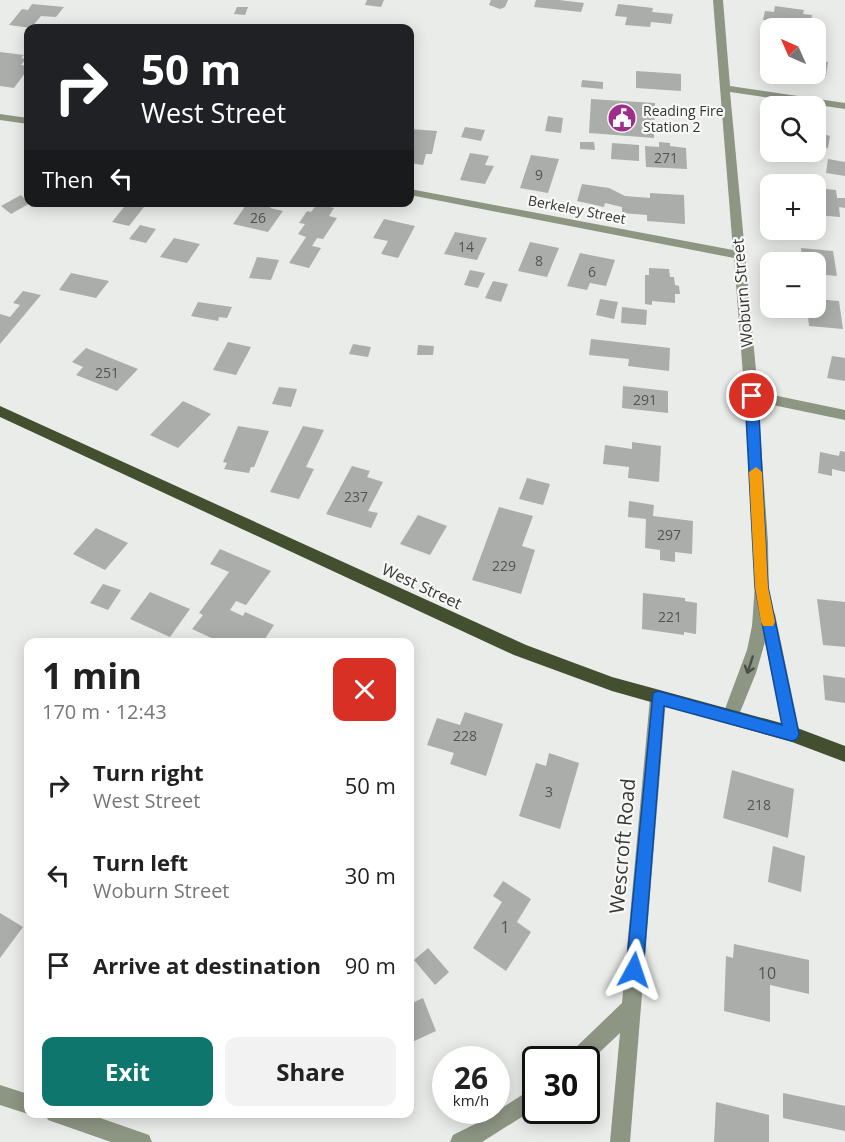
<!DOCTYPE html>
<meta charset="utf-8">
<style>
body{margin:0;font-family:"Open Sans",sans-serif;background:#f2f2f2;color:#222;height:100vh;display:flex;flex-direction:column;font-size:22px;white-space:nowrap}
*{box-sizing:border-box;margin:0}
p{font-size:20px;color:#767676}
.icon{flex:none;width:33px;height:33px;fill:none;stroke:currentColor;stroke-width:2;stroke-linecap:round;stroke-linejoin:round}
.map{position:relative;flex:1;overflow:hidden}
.side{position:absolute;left:24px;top:638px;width:390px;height:480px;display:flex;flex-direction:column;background:#fff;border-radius:12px;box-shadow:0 3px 15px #0003}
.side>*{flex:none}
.banner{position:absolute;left:24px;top:24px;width:390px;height:183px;border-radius:12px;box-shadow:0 3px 15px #0003;background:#202124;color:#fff;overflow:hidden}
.needle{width:39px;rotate:315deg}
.buttons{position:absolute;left:760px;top:18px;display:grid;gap:12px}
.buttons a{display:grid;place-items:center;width:66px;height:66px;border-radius:12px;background:#fff;box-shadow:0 3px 15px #0003;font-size:30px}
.speed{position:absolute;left:432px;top:1046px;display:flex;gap:12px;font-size:30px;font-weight:700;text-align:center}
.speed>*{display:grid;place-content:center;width:78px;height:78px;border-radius:50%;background:#fff;box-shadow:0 3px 15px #0003;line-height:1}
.speed small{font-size:15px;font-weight:400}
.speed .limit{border:3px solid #111;border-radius:9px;background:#fff;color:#111}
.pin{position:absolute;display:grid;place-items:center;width:51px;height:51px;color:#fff;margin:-26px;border:3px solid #fff;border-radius:50%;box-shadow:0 2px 6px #0007}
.me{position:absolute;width:66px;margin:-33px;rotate:5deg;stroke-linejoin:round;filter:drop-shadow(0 0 4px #0008)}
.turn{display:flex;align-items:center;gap:21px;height:126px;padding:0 18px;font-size:27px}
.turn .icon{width:78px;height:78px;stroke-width:2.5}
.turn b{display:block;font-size:42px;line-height:51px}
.then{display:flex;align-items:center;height:57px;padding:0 18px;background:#0003;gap:12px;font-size:22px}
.round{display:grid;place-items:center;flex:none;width:63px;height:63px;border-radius:12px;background:#f2f2f2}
.summary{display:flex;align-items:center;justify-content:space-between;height:102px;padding:0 18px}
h1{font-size:36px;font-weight:700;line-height:45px}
.action{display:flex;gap:12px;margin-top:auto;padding:12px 18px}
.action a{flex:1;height:69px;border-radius:12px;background:#0f766e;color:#fff;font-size:24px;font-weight:700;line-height:69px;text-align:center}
.action a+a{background:#f2f2f2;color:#222}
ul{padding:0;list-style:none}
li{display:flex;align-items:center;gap:18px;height:90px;padding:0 18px}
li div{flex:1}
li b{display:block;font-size:22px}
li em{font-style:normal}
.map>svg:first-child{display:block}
.building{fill:#abadaa}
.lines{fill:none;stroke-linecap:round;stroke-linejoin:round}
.minor{fill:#8d9583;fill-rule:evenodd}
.major{fill:#434f2f;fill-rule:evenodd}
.oneway{stroke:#4b4e48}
.route{fill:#1a73e8;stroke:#114b97;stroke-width:1.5}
.slow{fill:#f59e0b}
.labels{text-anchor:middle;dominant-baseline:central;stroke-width:4.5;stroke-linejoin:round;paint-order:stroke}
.far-poi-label{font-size:14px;fill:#353635;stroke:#f8f9f6;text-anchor:start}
.number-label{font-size:14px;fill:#525452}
.far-street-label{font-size:14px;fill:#353635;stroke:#f8f9f6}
.street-label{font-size:16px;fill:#353635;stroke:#f8f9f6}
.near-number-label{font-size:16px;fill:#525452}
.near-street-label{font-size:20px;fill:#353635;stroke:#f8f9f6}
</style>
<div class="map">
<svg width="845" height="1142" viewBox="0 0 845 1142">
<rect width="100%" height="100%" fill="#eaece9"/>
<g class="building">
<path d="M367 0H384L381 7 365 5Z"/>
<path d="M491 0H508L505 7 500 9 489 5Z"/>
<path d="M536 0H559L584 3 581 12 534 7Z"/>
<path d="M32 4 64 7 56 17 41 16 31 28 9 25 22 9 28 10Z"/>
<path d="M618 4 653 8 652 12 673 14 671 24 651 22 650 27 625 25 627 17 615 16Z"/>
<path d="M775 6 804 10 803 14 812 15 811 22 763 20 765 11 774 12Z"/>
<path d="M237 7H248L245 15 234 14Z"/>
<path d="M0 52 24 55 21 58 26 59 21 65 28 66V69L14 88 0 86Z"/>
<path d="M816 60 828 62 826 76 816 75Z"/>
<path d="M636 71 681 74V91L636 88Z"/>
<path d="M582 80 603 82V89L581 87Z"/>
<path d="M591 99 655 103 654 138 589 133Z"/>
<path d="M548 116 563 118 561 133 545 131Z"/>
<path d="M465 127 485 130 481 141 461 137Z"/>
<path d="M410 129 437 131 432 154H426L423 165 410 163Z"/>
<path d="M816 132 830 136 828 148 818 147 817 155 811 153 816 152Z"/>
<path d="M580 142H594L595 150 580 149Z"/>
<path d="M659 142 670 143V146L686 148 687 169 646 167 645 146 659 147Z"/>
<path d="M612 143 639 145V161L611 159Z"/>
<path d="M470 153 489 156 485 165 494 166 485 184 460 180Z"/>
<path d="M531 155 559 159 548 193 520 188Z"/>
<path d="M828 159 845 162V176L826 173Z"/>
<path d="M582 184 609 188 625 196 650 198V193L684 195 685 224 647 221V215L622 213V207L605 203 604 207 577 201Z"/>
<path d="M816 188 836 190 837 198H845V208L839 207 840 217 816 215Z"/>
<path d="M21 195 28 202H32L11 214 1 206Z"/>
<path d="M128 202H148L129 226 112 222Z"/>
<path d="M248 202H274L270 208 283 211 268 232 233 224Z"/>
<path d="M317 204 334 208 329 216 337 218 323 239 317 238 312 246 321 248 309 268 289 263 306 237 298 234 305 224 299 223 307 211 311 212Z"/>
<path d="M384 219 415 226 398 258 381 254 388 241 373 238Z"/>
<path d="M140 225 156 229 146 243 129 239Z"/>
<path d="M455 232 487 238 477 260 444 254Z"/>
<path d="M174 238 200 244 187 263 160 257Z"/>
<path d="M530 242 559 248 547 277 518 271Z"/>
<path d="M801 248 833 251 837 276 816 274V262H802Z"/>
<path d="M580 253 615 260 606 286 590 283 587 290 567 286Z"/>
<path d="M257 257 279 260 271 280 249 278Z"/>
<path d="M649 268 669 269 670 277H674L675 285 679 286 680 294H675V303L652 301V305L645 304V275H649Z"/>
<path d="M470 270 485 273 478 288 464 285Z"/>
<path d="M71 273 109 281 96 298 59 290Z"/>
<path d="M493 281 508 284 501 302 485 298Z"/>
<path d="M23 291 41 295 0 344V314L10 317 20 305 13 303Z"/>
<path d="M600 299 618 302 614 319 596 315Z"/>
<path d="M816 299 839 301 843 329 809 326 807 308H816Z"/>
<path d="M198 302 232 307 227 318 219 317 218 321 191 316Z"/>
<path d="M622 307 647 310 646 325 621 323Z"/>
<path d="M591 339 670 348 669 371 628 366 629 359 589 355Z"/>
<path d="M228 342 251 347 236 375 213 370Z"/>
<path d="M353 344 371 347 368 357 349 354Z"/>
<path d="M418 345 434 346 433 355H417Z"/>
<path d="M86 348 138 369 117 391 76 375 83 367 72 362Z"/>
<path d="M832 356 845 358V381L827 378Z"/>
<path d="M623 386 668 391V413L622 408Z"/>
<path d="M279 387 297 389 291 407 272 404Z"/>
<path d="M183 401 211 414 178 448 150 435Z"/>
<path d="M238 426 269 431 254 467H251L249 473 224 469 227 463 223 462Z"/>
<path d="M303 426 324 430 306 467 314 469 299 499 270 492Z"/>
<path d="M632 442 661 446 659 482 628 478 629 467 603 464 605 445 632 449Z"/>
<path d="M840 451 845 452V472L832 469V476L818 473 820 452 839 456Z"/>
<path d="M352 466 370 471 367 477 383 482 368 511 378 513 371 528 326 514Z"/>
<path d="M527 478 550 484 543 505 519 499Z"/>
<path d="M629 501 654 505 653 516 693 521 692 554 675 552V562L660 560V550L645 548 646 519 628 517Z"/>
<path d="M499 507 533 516 522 546 535 550 521 594 472 580Z"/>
<path d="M418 515 447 526 430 555 400 544Z"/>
<path d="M96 528 128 543 105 570 73 554Z"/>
<path d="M220 549 271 571 246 605 236 601 230 610 243 616 245 612 274 625 263 642H220L192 629 203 615 199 613 229 572 210 564Z"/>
<path d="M103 584 121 590 108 610 90 603Z"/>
<path d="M150 592 190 609 170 637 130 619Z"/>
<path d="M643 593 685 598V601L697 603 696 634 684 632V635L642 629Z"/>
<path d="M817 599 845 602V647L823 645Z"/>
<path d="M823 675 845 678V703L825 700Z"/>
<path d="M465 712 503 724 486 776 450 764 454 753 427 745 437 718 460 725Z"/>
<path d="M549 753 579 763 560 829 519 816 536 763 546 766Z"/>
<path d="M732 770 794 789 788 838 723 818Z"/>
<path d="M773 846 805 856 801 892 768 882Z"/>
<path d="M503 881 531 899 517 922 531 932 506 971 473 948 502 902 493 896Z"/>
<path d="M0 913 23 927 0 958Z"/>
<path d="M734 944 809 960V994L770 985V1022L724 1011 726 956 733 958Z"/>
<path d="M428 948 449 972 435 985 414 960Z"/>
<path d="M423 998 436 1031 410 1043V1004Z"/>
<path d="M783 1093 845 1106V1131L783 1118Z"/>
<path d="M716 1102 769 1115V1142H714Z"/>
</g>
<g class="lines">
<g class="minor">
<path d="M713 0H723L730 86 845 103V109L730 92 758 392 845 410V420L758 402 768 542 769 608 775 614 800 734 798 739 792 742 786 739 784 734 765 642 756 673 736 722 730 724 724 722 722 717 747 650 752 626 755 584 745 401 734 258 410 195V189L733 250Z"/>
<path d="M0 114 28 118V124L0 120Z"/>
<path d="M658 691 664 693 666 698 630 1142H610L620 1033 586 1065V1059H568L571 1052 622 1003 650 698 652 693Z"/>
<path d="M0 1085 28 1094V1113H31L28 1114 0 1105Z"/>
<path d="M536 1086V1108L482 1142H450L453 1135 483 1120Z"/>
<path d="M45 1113H86L149 1135 152 1142H111L48 1120Z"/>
</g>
<path class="major" d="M0 406 526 645 612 677 792 726 845 746V762L792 742 612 691 514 655 0 417Z"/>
</g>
<defs><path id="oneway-shaft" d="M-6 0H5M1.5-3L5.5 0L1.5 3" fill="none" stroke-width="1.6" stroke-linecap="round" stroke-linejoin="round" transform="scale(1.5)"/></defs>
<use class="oneway" href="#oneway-shaft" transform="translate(750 665) rotate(108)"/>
<path class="route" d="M752 391 758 396 768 587 799 734 797 739 792 741 664 706 643 970 640 977 634 979 628 977 626 970 653 693 658 691 782 725 755 587 745 396Z"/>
<path class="slow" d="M756 467 762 472 768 587 775 622 773 626H763L761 622 755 587 749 472Z"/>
<defs>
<g id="civic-disc" transform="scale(1.5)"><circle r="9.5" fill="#9f2e8b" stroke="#f8f9f6"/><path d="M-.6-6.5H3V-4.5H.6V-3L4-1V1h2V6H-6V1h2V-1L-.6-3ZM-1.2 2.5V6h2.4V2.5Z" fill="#fff"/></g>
</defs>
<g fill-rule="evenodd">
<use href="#civic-disc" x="622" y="118"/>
</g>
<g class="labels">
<g class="far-poi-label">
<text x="643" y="110">Reading Fire<tspan x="643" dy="16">Station 2</tspan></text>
</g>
<g class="number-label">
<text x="666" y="157">271</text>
<text x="539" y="174">9</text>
<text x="258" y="217">26</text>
<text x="466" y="246">14</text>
<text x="539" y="260">8</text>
<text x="592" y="271">6</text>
<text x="107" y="372">251</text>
<text x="645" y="399">291</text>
<text x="356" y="496">237</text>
<text x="669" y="534">297</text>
<text x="504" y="565">229</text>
<text x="670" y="616">221</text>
<text x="465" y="735">228</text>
<text x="549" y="791">3</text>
<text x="759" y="804">218</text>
</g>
<g class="far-street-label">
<text transform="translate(577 209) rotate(11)">Berkeley Street</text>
</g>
<g class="street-label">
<text transform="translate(742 293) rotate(-95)">Woburn Street</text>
<text transform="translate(422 586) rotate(25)">West Street</text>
</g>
<g class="near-number-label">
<text x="505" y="927">1</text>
<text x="767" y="973">10</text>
</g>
<g class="near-street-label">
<text transform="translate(622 846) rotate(-85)">Wescroft Road</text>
</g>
</g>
</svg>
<div class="buttons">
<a><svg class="needle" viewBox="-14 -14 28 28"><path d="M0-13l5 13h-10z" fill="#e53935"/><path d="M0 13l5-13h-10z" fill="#767676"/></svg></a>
<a><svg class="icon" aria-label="search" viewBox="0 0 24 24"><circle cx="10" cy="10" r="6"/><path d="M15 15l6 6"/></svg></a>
<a>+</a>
<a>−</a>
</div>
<div class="speed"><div>26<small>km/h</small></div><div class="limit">30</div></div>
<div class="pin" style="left:752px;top:396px;background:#d93025"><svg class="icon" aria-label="arrive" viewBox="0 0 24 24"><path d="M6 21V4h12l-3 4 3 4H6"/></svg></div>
<svg class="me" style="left:634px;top:970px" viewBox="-20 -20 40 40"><path d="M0-17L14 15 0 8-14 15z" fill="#1a73e8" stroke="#fff" stroke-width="4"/></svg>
<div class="banner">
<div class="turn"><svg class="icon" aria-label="right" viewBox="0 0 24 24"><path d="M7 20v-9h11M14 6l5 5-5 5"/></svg><div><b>50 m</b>West Street</div></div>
<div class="then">Then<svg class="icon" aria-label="left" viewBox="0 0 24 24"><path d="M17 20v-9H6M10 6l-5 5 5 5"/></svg></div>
</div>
<section class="side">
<div class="summary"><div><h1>1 min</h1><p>170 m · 12:43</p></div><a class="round" style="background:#d93025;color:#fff"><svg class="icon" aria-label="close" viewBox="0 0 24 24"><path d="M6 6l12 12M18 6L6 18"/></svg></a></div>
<ul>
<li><svg class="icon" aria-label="right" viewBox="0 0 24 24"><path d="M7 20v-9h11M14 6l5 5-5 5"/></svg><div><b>Turn right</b><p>West Street</p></div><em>50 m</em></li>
<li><svg class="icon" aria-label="left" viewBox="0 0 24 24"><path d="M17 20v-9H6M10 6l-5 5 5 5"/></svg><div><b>Turn left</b><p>Woburn Street</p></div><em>30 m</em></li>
<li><svg class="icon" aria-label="arrive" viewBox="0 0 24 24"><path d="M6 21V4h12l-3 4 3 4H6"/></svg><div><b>Arrive at destination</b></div><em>90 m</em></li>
</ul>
<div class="action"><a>Exit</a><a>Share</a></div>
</section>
</div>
